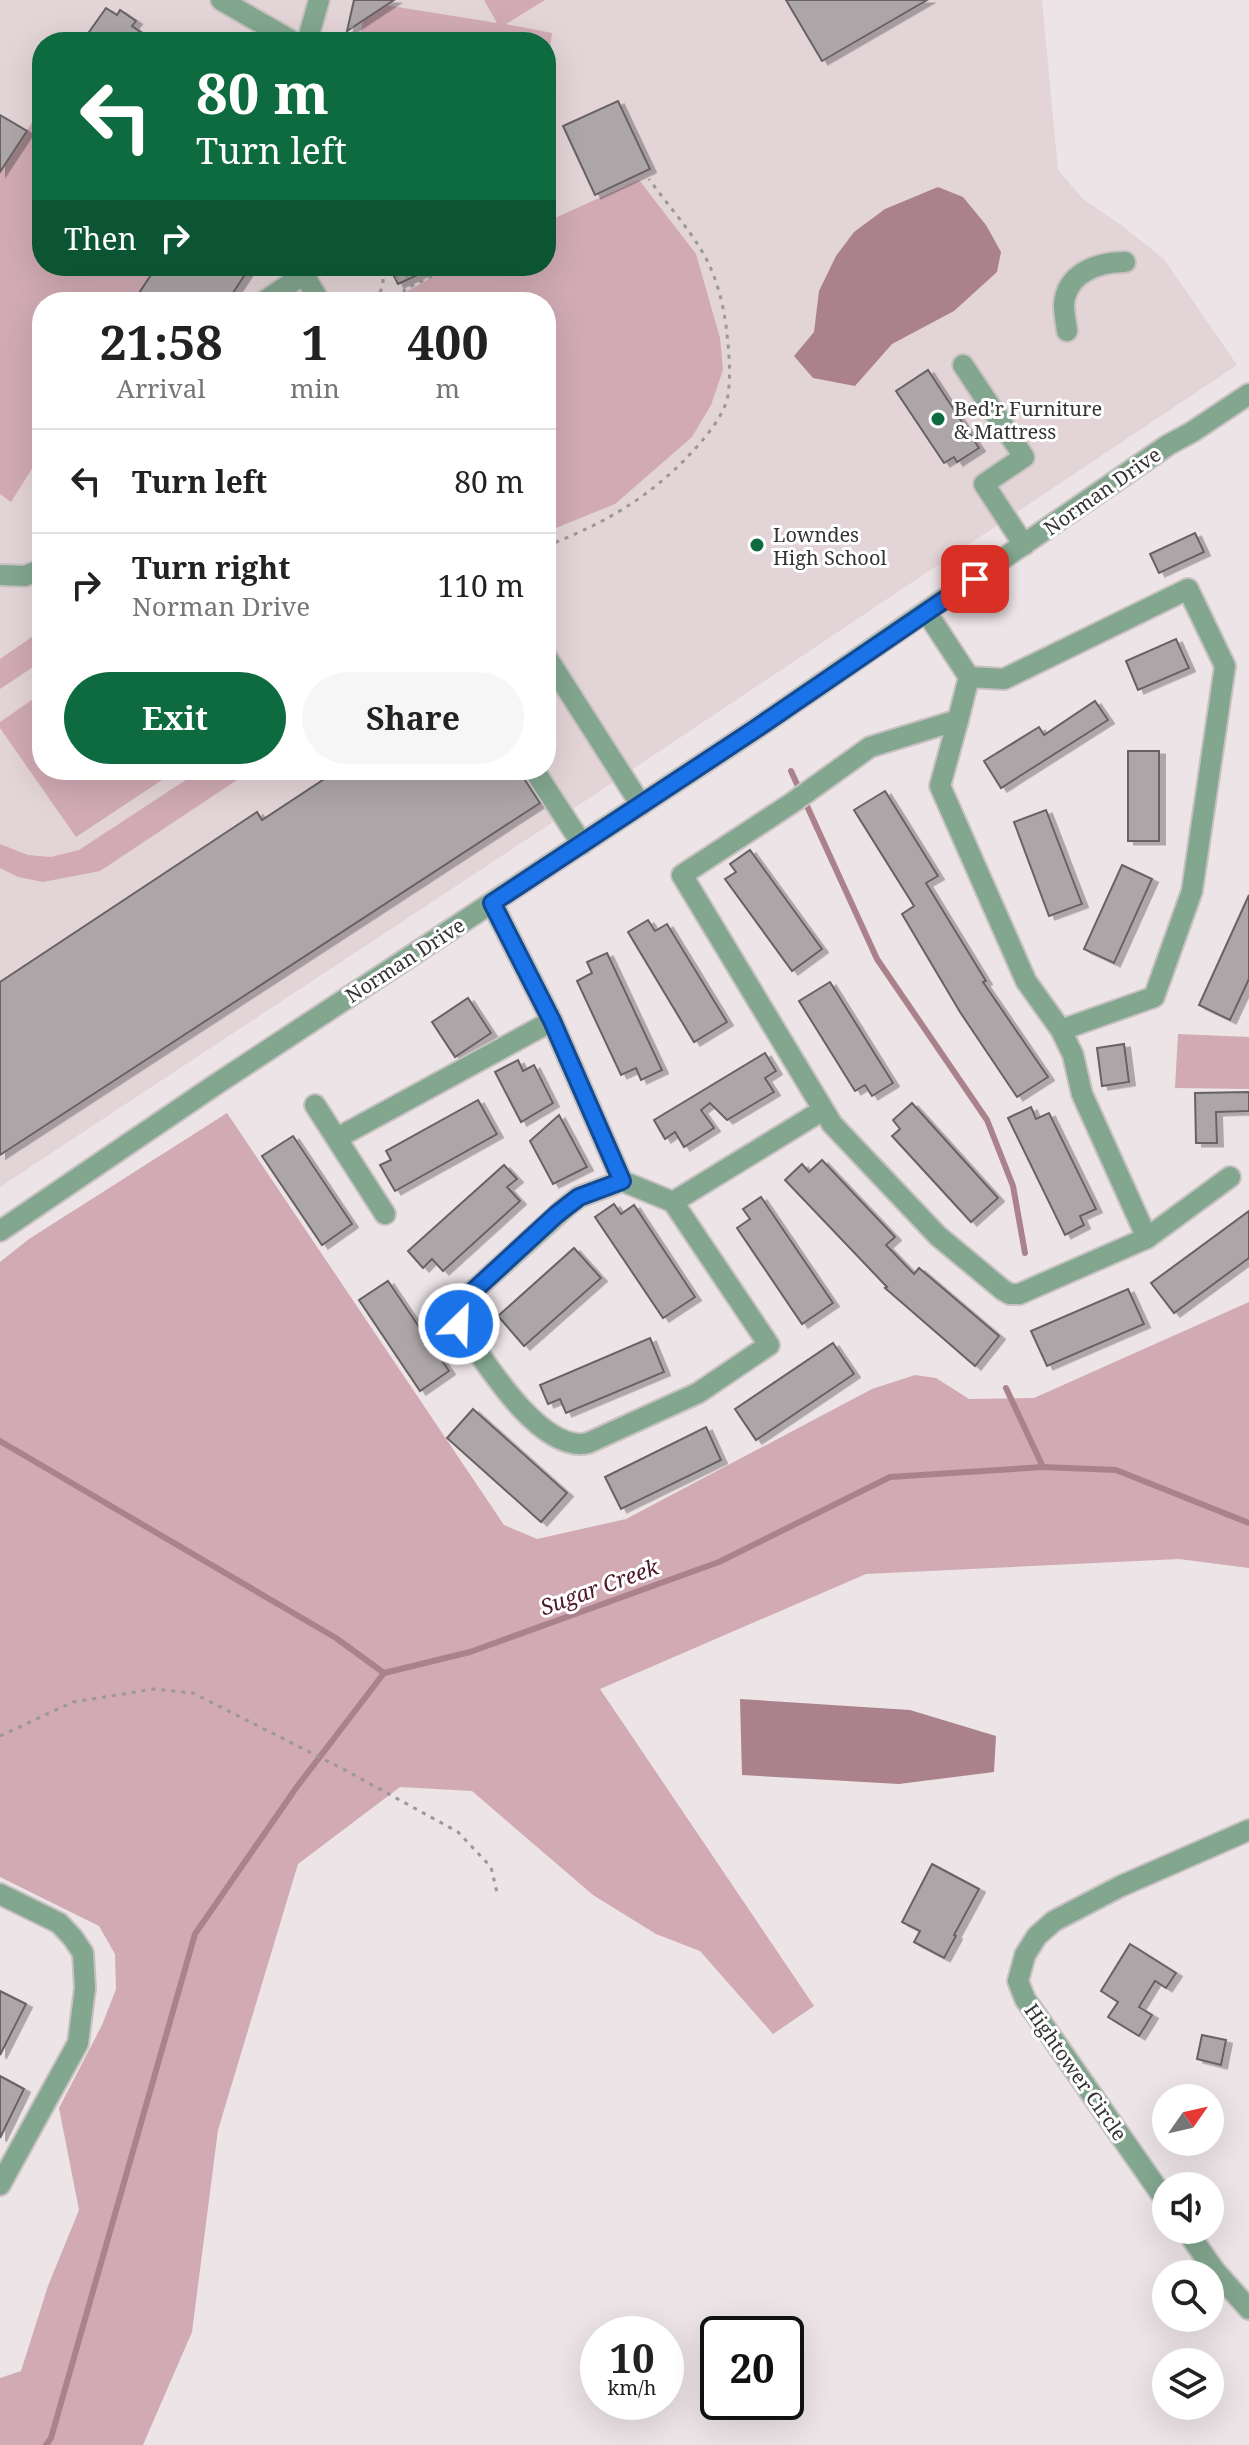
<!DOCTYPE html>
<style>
body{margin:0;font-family:"Noto Serif",serif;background:#f6f6f6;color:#222;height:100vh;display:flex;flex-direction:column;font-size:30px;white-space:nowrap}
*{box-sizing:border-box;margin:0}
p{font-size:26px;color:#767676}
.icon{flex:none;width:44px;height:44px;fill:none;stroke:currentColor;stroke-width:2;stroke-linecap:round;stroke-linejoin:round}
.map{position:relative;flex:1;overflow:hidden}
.sheet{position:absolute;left:32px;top:292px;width:524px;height:488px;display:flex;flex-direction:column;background:#fff;border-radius:32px;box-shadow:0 8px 32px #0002}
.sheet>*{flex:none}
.hud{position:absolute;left:32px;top:32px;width:524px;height:244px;border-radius:32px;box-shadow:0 8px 32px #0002;background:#0e6b3f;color:#fff;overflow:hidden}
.needle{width:52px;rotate:56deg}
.tools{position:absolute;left:1152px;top:2084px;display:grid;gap:16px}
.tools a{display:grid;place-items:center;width:72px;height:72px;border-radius:50%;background:#fff;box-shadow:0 8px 32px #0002;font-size:40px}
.speed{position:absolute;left:580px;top:2316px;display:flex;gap:16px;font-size:40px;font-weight:700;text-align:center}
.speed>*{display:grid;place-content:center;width:104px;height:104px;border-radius:50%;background:#fff;box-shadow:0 8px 32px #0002;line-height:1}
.speed small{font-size:20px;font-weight:400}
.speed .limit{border:4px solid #111;border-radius:12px;background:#fff;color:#111}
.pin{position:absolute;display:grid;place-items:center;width:68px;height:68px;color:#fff;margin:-34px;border-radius:16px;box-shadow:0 4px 12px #0006}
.me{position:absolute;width:88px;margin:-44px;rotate:24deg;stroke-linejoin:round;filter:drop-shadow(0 0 6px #0008)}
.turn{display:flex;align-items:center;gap:28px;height:168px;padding:0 32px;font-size:36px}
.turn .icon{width:104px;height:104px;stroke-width:2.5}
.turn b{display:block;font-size:56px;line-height:68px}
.then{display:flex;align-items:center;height:76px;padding:0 32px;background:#0003;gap:16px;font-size:30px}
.eta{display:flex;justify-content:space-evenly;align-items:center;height:136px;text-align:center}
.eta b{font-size:48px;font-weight:700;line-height:56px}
.primary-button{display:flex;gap:16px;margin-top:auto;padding:16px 32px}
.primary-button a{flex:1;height:92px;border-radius:48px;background:#0e6b3f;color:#fff;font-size:32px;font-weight:700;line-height:92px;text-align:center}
.primary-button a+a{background:#f6f6f6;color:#222}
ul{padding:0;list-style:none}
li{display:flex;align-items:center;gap:24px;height:104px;padding:0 32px;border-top:2px solid #e0e0e0}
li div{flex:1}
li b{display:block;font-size:30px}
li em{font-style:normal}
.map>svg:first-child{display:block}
.built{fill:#e3d4d7;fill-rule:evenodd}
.green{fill:#d1aab4}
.water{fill:#ab828c}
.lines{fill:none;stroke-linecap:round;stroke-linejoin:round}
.stream{stroke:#ab828c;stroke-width:6}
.building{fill:#ada6a8;stroke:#686264;stroke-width:2;filter:url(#shadow)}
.minor-casing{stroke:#c7c1c2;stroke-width:24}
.path{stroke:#9c9798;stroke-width:3;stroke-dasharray:4 6;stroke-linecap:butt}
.minor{stroke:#83a68f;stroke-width:20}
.route-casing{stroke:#114b97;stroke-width:20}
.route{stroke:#1a73e8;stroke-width:14}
.poi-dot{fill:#0e6b3f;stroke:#fff;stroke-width:3}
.labels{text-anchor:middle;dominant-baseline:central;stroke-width:6;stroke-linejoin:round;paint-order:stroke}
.poi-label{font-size:20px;fill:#353333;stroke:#fff;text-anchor:start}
.street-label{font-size:20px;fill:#353333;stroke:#fff}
.water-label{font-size:22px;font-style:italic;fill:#4e192b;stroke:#fff}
</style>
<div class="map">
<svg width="1249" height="2445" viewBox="0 0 1249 2445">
<defs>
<filter id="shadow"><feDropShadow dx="6" dy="3.5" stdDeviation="0" flood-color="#0004"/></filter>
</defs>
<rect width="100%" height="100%" fill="#ece4e6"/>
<path class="built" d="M0 0H1042L1058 170 1083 199 1121 225 1164 259 1237 365 591 797 0 1187ZM42 42H546V266H42ZM42 302H546V770H42Z"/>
<g class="green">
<path d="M484 0H545L506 24 552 33 546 82V42H359L363 20 385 5 497 23Z"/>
<path d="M42 108V266H235L246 273 227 302H42V473L33 467 11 502 0 494V115L27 130Z"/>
<path d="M639 180 696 254 720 338 723 370 711 405 692 437 615 504 546 532V302H403L406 292 451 266H546V222Z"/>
<path d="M42 630V661L0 689V659Z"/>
<path d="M42 693V770H177L76 837 0 728V722Z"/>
<path d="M201 770H252L100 871 43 882 18 877 0 868V844L28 855 51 857 79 850Z"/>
<path d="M1178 1034 1249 1037V1089L1175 1088Z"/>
<path d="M227 1113 504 1525 537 1539 626 1519 872 1389 915 1375 936 1378 969 1399 1034 1398 1249 1302V1568L1179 1559 866 1574 600 1689 814 2006 773 2034 700 1951 656 1934 593 1895 472 1791 400 1787 298 1864 218 2130 192 2332 143 2445H0V2378L21 2371 48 2286 79 2210 59 2108 102 2025 116 1989 115 1954 99 1926 0 1877V1262L29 1239Z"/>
</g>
<g class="water">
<path d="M938 187 963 197 986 225 1001 252 997 272 954 311 892 344 855 386 813 378 794 356 814 332 819 291 836 256 854 232 885 209Z"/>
<path d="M740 1699 910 1710 996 1736 994 1772 899 1784 742 1775Z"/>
</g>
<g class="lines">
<g class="stream">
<path d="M791 771 877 959 987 1120 1013 1186 1025 1253"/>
<path d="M1006 1388 1043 1467"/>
<path d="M0 1441 336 1638 384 1673 470 1652 719 1562 890 1477 1043 1467 1116 1470 1249 1523"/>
<path d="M46 2445 51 2438 195 1934 296 1788 384 1673"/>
</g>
</g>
<g class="building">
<path d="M354 0H394L347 31Z"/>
<path d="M786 0H927L822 61Z"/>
<path d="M106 8 117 15 120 10 136 21 132 26 155 42H82Z"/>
<path d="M618 101 650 169 595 195 563 126Z"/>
<path d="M0 115 27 131 0 172Z"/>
<path d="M157 266H235L246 273 227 302H133Z"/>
<path d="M389 266H437L398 284Z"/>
<path d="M928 370 979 448 957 462 954 457 944 463 896 391Z"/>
<path d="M1195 533 1204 552 1159 573 1150 554Z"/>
<path d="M1176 639 1189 668 1138 690 1126 661Z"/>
<path d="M1095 701 1108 720 1001 788 984 761 1039 727 1044 735Z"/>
<rect x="1128" y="751" width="31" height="90"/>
<path d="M338 770H521L523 777 540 803 0 1155V982L257 812 262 820Z"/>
<path d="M885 791 938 876 926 883 986 981 983 982 1048 1077 1017 1097 960 1012 902 914 914 906 854 810Z"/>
<path d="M1046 810 1082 904 1049 916 1014 822Z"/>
<path d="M750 850 822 949 792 971 725 879 736 872 730 864Z"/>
<path d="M1122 865 1152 879 1114 963 1084 949Z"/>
<path d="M1249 895V979L1230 1020 1199 1005Z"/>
<path d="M648 920 655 931 667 924 727 1022 694 1042 628 932Z"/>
<path d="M607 953 662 1070 641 1080 636 1068 621 1075 577 981 592 973 587 962Z"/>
<path d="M830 982 893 1083 872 1096 865 1085 855 1091 799 1001Z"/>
<path d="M468 998 491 1033 455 1057 432 1022Z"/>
<path d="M1124 1044 1129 1082 1102 1086 1097 1048Z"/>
<path d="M765 1053 776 1071 765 1078 774 1092 727 1120 710 1103 701 1110 714 1128 684 1147 675 1132 665 1139 654 1120Z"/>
<path d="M518 1060 523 1071 534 1065 553 1103 521 1122 495 1072Z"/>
<path d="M1249 1092V1111L1216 1112 1217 1143H1196L1195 1093Z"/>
<path d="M478 1100 497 1134 395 1191 380 1165 391 1160 386 1151Z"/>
<path d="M912 1103 998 1198 971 1222 892 1136 900 1129 893 1120Z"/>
<path d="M1031 1107 1036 1119 1049 1113 1096 1209 1080 1216 1084 1225 1065 1235 1008 1118Z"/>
<path d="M559 1115 587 1167 553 1184 530 1141Z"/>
<path d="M293 1136 352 1224 322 1245 262 1156Z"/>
<path d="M822 1160 895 1237 886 1245 914 1274 919 1268 999 1336 975 1366 885 1288 887 1287 785 1180 802 1164 809 1172Z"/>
<path d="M504 1165 517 1179 507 1187 520 1201 443 1271 432 1259 423 1268 408 1251Z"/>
<path d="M761 1197 833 1303 802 1324 737 1228 750 1219 743 1209Z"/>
<path d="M614 1204 621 1214 634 1205 695 1297 663 1318 595 1217Z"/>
<path d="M1249 1211V1258L1174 1313 1151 1283Z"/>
<path d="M574 1248 601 1278 524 1346 498 1316Z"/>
<path d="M388 1281 449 1371 420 1391 359 1300Z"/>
<path d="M1128 1289 1144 1324 1047 1366 1031 1331Z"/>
<path d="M650 1338 664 1372 566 1413 560 1399 548 1404 540 1385Z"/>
<path d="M833 1343 854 1374 756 1440 735 1409Z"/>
<path d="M473 1409 567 1493 541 1522 447 1438Z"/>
<path d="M706 1427 721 1460 621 1509 605 1477Z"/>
<path d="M932 1864 979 1889 954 1935 956 1936 944 1958 914 1942 920 1931 902 1922Z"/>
<path d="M1130 1944 1176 1973 1166 1988 1155 1981 1139 2007 1152 2015 1139 2036 1108 2017 1118 2002 1101 1991Z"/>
<path d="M0 1991 26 2004 0 2055Z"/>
<path d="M1202 2035 1226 2040 1221 2065 1197 2059Z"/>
<path d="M0 2076 24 2089 0 2138Z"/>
</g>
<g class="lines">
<g class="minor-casing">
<g id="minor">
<path d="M221 0 294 42"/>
<path d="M307 42 319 0"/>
<path d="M299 266 320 302"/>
<path d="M263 302 303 275"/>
<path d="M1067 331C1066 323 1064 313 1064 305 1066 273 1098 262 1125 262"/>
<path d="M963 365 1024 457 984 484 1024 545"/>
<path d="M0 575 25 576 42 569"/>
<path d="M927 613 969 677 958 720"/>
<path d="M546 656 641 805"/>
<path d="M969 677 1004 679 1188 589 1225 666 1192 891 1154 997 1061 1030"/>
<path d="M958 720 940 786 1026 981 1061 1030 1073 1055 1082 1094 1147 1238 1019 1294H1010L1003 1290 938 1236 832 1124 682 875 792 803 870 747Z"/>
<path d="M534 770 582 844"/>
<path d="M492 903 552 1021 622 1181 673 1202 769 1345 698 1393 588 1443C540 1454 483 1359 459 1324L457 1316 468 1296 566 1207 579 1197 622 1181"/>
<path d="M315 1105 385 1214"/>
<path d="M337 1138 552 1021"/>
<path d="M673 1202 823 1110"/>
<path d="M0 1231 215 1085 754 730 1168 445 1192 432 1249 394"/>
<path d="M1147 1238 1230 1177"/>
<path d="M0 1894 59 1923 73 1938 83 1953 85 1988 78 2043 0 2185"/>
<path d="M1166 2201 1025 1999 1018 1981 1025 1955 1037 1936 1054 1921 1121 1886 1249 1830"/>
<path d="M1186 2230 1215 2271 1249 2309"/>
</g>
</g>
<g class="path">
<path d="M349 26 355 28"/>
<path d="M402 266 408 278"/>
<path d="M422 266 424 271"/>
<path d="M392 267 399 282"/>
<path d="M377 302 383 284V266"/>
<path d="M400 302 405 289 439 273"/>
<path d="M546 546C609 522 657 493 701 442 712 429 725 412 728 395 731 375 729 353 727 334 724 306 717 277 703 253 688 227 666 203 649 179"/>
<path d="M0 1736 73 1702 154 1689 193 1693 345 1770 458 1832 491 1867 498 1897"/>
</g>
<use href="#minor" class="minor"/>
</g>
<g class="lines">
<g class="route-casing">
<path id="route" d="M459 1324 457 1316 468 1296 557 1214 579 1197 622 1181 552 1021 492 903 754 730 975 579"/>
</g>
<use href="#route" class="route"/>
</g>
<g class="poi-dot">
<circle cx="938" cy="419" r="8"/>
<circle cx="757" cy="545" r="8"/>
</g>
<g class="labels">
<g class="poi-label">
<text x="954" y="408">Bed'r Furniture<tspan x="954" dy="23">&amp; Mattress</tspan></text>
<text x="773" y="534">Lowndes<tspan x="773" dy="23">High School</tspan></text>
</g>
<g class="street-label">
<text transform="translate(1102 491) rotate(-35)">Norman Drive</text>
<text transform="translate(405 960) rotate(-33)">Norman Drive</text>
<text transform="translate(1076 2072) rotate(55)">Hightower Circle</text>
</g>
<g class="water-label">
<text transform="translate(599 1586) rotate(-20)">Sugar Creek</text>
</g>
</g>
</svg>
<div class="tools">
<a><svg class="needle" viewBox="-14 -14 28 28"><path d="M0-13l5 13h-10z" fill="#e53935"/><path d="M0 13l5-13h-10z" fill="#767676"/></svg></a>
<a><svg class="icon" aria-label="sound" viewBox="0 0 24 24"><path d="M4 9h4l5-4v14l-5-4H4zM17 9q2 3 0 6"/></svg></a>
<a><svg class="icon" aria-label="search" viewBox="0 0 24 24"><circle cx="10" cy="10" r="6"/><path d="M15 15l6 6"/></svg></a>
<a><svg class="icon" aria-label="layers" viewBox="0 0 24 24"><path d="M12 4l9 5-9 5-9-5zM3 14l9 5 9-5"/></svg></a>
</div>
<div class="speed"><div>10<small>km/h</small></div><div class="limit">20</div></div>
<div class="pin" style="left:975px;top:579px;background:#d93025"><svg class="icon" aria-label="arrive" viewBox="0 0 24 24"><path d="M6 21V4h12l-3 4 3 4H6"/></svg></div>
<svg class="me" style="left:459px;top:1324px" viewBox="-20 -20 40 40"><circle r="17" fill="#1a73e8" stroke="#fff" stroke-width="3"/><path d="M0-11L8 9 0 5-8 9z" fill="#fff"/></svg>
<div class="hud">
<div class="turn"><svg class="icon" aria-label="left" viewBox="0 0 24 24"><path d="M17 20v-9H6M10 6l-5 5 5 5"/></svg><div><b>80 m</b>Turn left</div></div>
<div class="then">Then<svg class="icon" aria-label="right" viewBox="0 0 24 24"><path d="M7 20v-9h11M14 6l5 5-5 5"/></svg></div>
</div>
<section class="sheet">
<div class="eta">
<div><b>21:58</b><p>Arrival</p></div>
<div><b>1</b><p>min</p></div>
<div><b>400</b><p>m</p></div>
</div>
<ul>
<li><svg class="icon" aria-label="left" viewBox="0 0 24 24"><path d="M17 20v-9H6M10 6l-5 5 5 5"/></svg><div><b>Turn left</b></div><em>80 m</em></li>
<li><svg class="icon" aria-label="right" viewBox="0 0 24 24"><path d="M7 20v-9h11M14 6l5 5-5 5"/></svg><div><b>Turn right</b><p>Norman Drive</p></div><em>110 m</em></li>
</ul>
<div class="primary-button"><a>Exit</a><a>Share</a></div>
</section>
</div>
